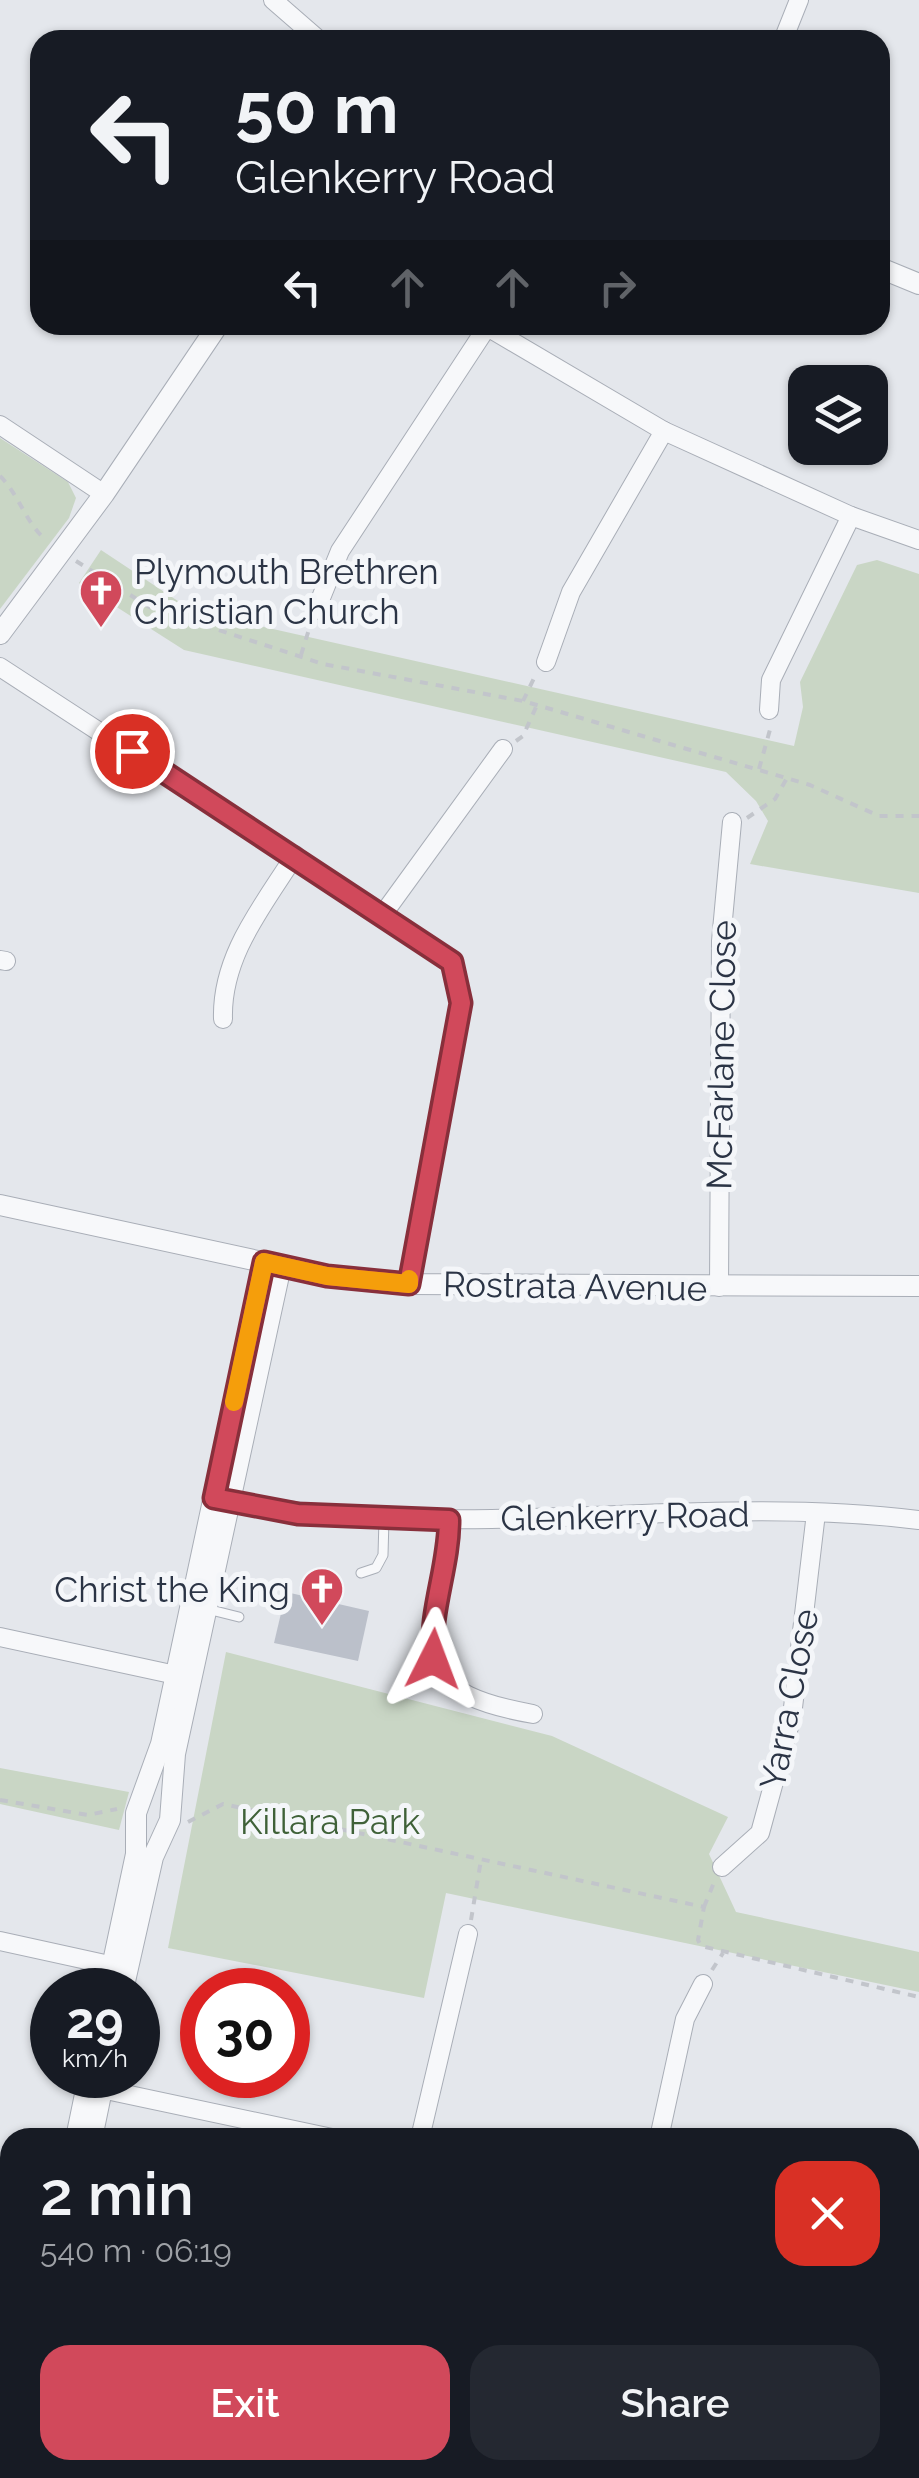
<!DOCTYPE html>
<meta charset="utf-8">
<style>
body{margin:0;font-family:Raleway,sans-serif;background:#242831;color:#f1f3f6;height:100vh;display:flex;flex-direction:column;font-size:38px;white-space:nowrap}
*{box-sizing:border-box;margin:0}
p{font-size:32px;color:#9ea1a6}
.icon{flex:none;width:55px;height:55px;fill:none;stroke:currentColor;stroke-width:2;stroke-linecap:round;stroke-linejoin:round}
.map{position:relative;flex:1;overflow:hidden}
.panel{position:absolute;left:0px;top:2128px;width:920px;height:352px;display:flex;flex-direction:column;background:#171b24;border-radius:30px 30px 0 0;box-shadow:0 2px 8px #0004}
.panel>*{flex:none}
.top-card{position:absolute;left:30px;top:30px;width:860px;height:305px;border-radius:30px;box-shadow:0 2px 8px #0004;background:#171b24;color:#f1f3f6;overflow:hidden}
.fabs{position:absolute;left:788px;top:365px;display:grid;gap:20px}
.fabs a{display:grid;place-items:center;width:100px;height:100px;border-radius:20px;background:#171b24;box-shadow:0 2px 8px #0004;font-size:50px}
.speed{position:absolute;left:30px;top:1968px;display:flex;gap:20px;font-size:50px;font-weight:700;text-align:center}
.speed>*{display:grid;place-content:center;width:130px;height:130px;border-radius:50%;background:#171b24;box-shadow:0 2px 8px #0004;line-height:1}
.speed small{font-size:25px;font-weight:400}
.speed .limit{border:15px solid #d22;background:#fff;color:#111}
.pin{position:absolute;display:grid;place-items:center;width:85px;height:85px;color:#fff;margin:-42px;border:5px solid #fff;border-radius:50%;box-shadow:0 2px 10px #0007}
.me{position:absolute;width:110px;margin:-55px;rotate:3deg;stroke-linejoin:round;filter:drop-shadow(0 0 8px #0008)}
.turn{display:flex;align-items:center;gap:35px;height:210px;padding:0 40px;font-size:45px}
.turn .icon{width:130px;height:130px;stroke-width:2.5}
.turn b{display:block;font-size:70px;line-height:85px}
.lanes{display:flex;align-items:center;height:95px;padding:0 40px;background:#0003;justify-content:center;gap:50px;direction:ltr}
.lanes .off{opacity:.35}
.round{display:grid;place-items:center;flex:none;width:105px;height:105px;border-radius:30px;background:#242831}
.headline{display:flex;align-items:center;justify-content:space-between;height:170px;padding:0 40px}
h1{font-size:60px;font-weight:600;line-height:75px}
.button{display:flex;gap:20px;margin-top:auto;padding:20px 40px}
.button a{flex:1;height:115px;border-radius:30px;background:#d1495b;color:#fff;font-size:40px;font-weight:600;line-height:115px;text-align:center}
.button a+a{background:#242831;color:#f1f3f6}
.map>svg:first-child{display:block}
.green{fill:#c9d6c5}
.building{fill:#bbc0ca}
.lines{fill:none;stroke-linecap:round;stroke-linejoin:round}
.service-casing{stroke:#a9aeb7;stroke-width:11}
.minor-casing{stroke:#a9aeb7;stroke-width:20}
.tertiary-casing{stroke:#a9aeb7;stroke-width:22}
.path{stroke:#c2c5cb;stroke-width:4;stroke-dasharray:8 8;stroke-linecap:butt}
.service{stroke:#f7f8fa;stroke-width:9}
.minor{stroke:#f7f8fa;stroke-width:18}
.tertiary{stroke:#f7f8fa;stroke-width:20}
.route-casing{stroke:#882f3b;stroke-width:25}
.route{stroke:#d1495b;stroke-width:18}
.slow{stroke:#f59e0b;stroke-width:18}
.labels{text-anchor:middle;dominant-baseline:central;stroke-width:10;stroke-linejoin:round;paint-order:stroke}
.poi-label{font-size:35px;fill:#2b3445;stroke:#f4f6f9;text-anchor:start}
.street-label{font-size:35px;fill:#2b3445;stroke:#f4f6f9}
.park-label{font-size:35px;fill:#3f6138;stroke:#f4f6f9}
</style>
<div class="map">
<svg width="919" height="2478" viewBox="0 0 919 2478">
<rect width="100%" height="100%" fill="#e4e7ec"/>
<g class="green">
<path d="M0 438 68 482 76 498 69 518 0 609Z"/>
<path d="M101 550 193 611 794 746 803 707 800 682 857 565 877 560 919 574V893L750 864 768 821 756 801 726 772 184 650 79 583Z"/>
<path d="M226 1652 552 1736 728 1817 709 1854 736 1912 919 1952V1992L446 1893 424 1998 168 1948Z"/>
<path d="M0 1768 129 1792 119 1830 0 1804Z"/>
</g>
<path class="building" d="M286 1592 369 1611 358 1661 274 1643Z"/>
<g class="lines">
<g class="service-casing">
<g id="service">
<path d="M361 1573 376 1568 383 1555 384 1519"/>
<path d="M207 1609 239 1617"/>
</g>
</g>
<g class="minor-casing">
<g id="minor">
<path d="M273 0 319 40"/>
<path d="M783 40 799 0"/>
<path d="M484 325 664 431 851 516 919 540"/>
<path d="M0 425 104 494"/>
<path d="M316 610 340 551 487 327"/>
<path d="M546 662 571 592 664 431"/>
<path d="M0 667 452 962 461 1003 409 1284"/>
<path d="M769 710 771 680 851 516"/>
<path d="M381 917 503 749"/>
<path d="M0 960 6 961"/>
<path d="M223 1019C221 956 263 906 295 855"/>
<path d="M719 1287 721 941 732 822"/>
<path d="M217 1498C448 1548 686 1491 919 1520"/>
<path d="M449 1520C448 1628 379 1687 533 1714"/>
<path d="M0 1637 185 1677"/>
<path d="M722 1867 760 1833 792 1716 816 1513"/>
<path d="M0 1941 123 1968"/>
<path d="M92 2087 332 2138"/>
<path d="M420 2138 468 1934"/>
<path d="M659 2138 685 2019 703 1984"/>
<path d="M910 2247 919 2205"/>
<path d="M0 2265 10 2267"/>
<path d="M867 2474 885 2478"/>
<path d="M254 2478V2470"/>
</g>
</g>
<g class="tertiary-casing">
<g id="tertiary">
<path d="M880 268 919 284"/>
<path d="M0 634 104 494 218 325"/>
<path d="M0 1205 327 1276 409 1284 919 1286"/>
<path d="M107 1990 136 1854V1813L161 1744 264 1262"/>
<path d="M123 1990 153 1857 170 1820 175 1754 281 1266"/>
<path d="M76 2138 89 2075"/>
<path d="M92 2138 105 2075"/>
<path d="M0 2474 10 2437"/>
<path d="M18 2478 20 2470"/>
</g>
</g>
<g class="path">
<path d="M0 476C20 496 25 522 46 540"/>
<path d="M76 561 151 608 323 664 523 701 810 785 879 816H919"/>
<path d="M301 655 310 626"/>
<path d="M523 701 536 674"/>
<path d="M516 741 523 736 537 705"/>
<path d="M759 769 771 726"/>
<path d="M747 818 775 799 787 778"/>
<path d="M0 1800 88 1815 117 1809"/>
<path d="M188 1822 223 1804 704 1907 698 1940 701 1946 919 1997"/>
<path d="M704 1907 715 1880"/>
<path d="M471 1920 481 1860"/>
<path d="M712 1970 723 1953"/>
<path d="M567 2478V2470"/>
</g>
<use href="#service" class="service"/>
<use href="#minor" class="minor"/>
<use href="#tertiary" class="tertiary"/>
</g>
<g class="lines">
<g class="route-casing">
<path id="route" d="M132 751 452 962 461 1003 409 1284 327 1276 264 1262 214 1498 298 1514 449 1520C449 1567 429 1611 433 1659"/>
</g>
<use href="#route" class="route"/>
<path class="slow" d="M234 1402 264 1262 327 1276 409 1284V1279"/>
</g>
<defs>
<g id="church-pin" transform="scale(2.25)"><path d="M0 17L-7.5 6A9.5 9.5 0 1 1 7.5 6Z" fill="#d1495b" stroke="#f4f6f9"/><path d="M-1.2-6h2.4v3.5h3.3v2.4h-3.3V6h-2.4V-.1h-3.3v-2.4h3.3Z" fill="#fff"/></g>
</defs>
<g fill-rule="evenodd">
<use href="#church-pin" x="101" y="591"/>
<use href="#church-pin" x="322" y="1589"/>
</g>
<g class="labels">
<g class="poi-label">
<text x="134" y="571">Plymouth Brethren<tspan x="134" dy="40">Christian Church</tspan></text>
<text x="290" y="1589" text-anchor="end">Christ the King</text>
</g>
<g class="street-label">
<text transform="translate(721 1055) rotate(-89)">McFarlane Close</text>
<text transform="translate(575 1286) rotate(1)">Rostrata Avenue</text>
<text transform="translate(625 1516) rotate(-1)">Glenkerry Road</text>
<text transform="translate(789 1699) rotate(-79)">Yarra Close</text>
</g>
<g class="park-label">
<text x="330" y="1821">Killara Park</text>
</g>
</g>
</svg>
<div class="fabs">
<a><svg class="icon" aria-label="layers" viewBox="0 0 24 24"><path d="M12 4l9 5-9 5-9-5zM3 14l9 5 9-5"/></svg></a>
</div>
<div class="speed"><div>29<small>km/h</small></div><div class="limit">30</div></div>
<div class="pin" style="left:132px;top:751px;background:#d93025"><svg class="icon" aria-label="arrive" viewBox="0 0 24 24"><path d="M6 21V4h12l-3 4 3 4H6"/></svg></div>
<svg class="me" style="left:433px;top:1659px" viewBox="-20 -20 40 40"><path d="M0-17L14 15 0 8-14 15z" fill="#d1495b" stroke="#fff" stroke-width="4"/></svg>
<div class="top-card">
<div class="turn"><svg class="icon" aria-label="left" viewBox="0 0 24 24"><path d="M17 20v-9H6M10 6l-5 5 5 5"/></svg><div><b>50 m</b>Glenkerry Road</div></div>
<div class="lanes"><svg class="icon" aria-label="left" viewBox="0 0 24 24"><path d="M17 20v-9H6M10 6l-5 5 5 5"/></svg><svg class="icon off" aria-label="ahead" viewBox="0 0 24 24"><path d="M12 20V5M6 11l6-6 6 6"/></svg><svg class="icon off" aria-label="ahead" viewBox="0 0 24 24"><path d="M12 20V5M6 11l6-6 6 6"/></svg><svg class="icon off" aria-label="right" viewBox="0 0 24 24"><path d="M7 20v-9h11M14 6l5 5-5 5"/></svg></div>
</div>
<section class="panel">
<div class="headline"><div><h1>2 min</h1><p>540 m · 06:19</p></div><a class="round" style="background:#d93025;color:#fff"><svg class="icon" aria-label="close" viewBox="0 0 24 24"><path d="M6 6l12 12M18 6L6 18"/></svg></a></div>
<div class="button"><a>Exit</a><a>Share</a></div>
</section>
</div>
